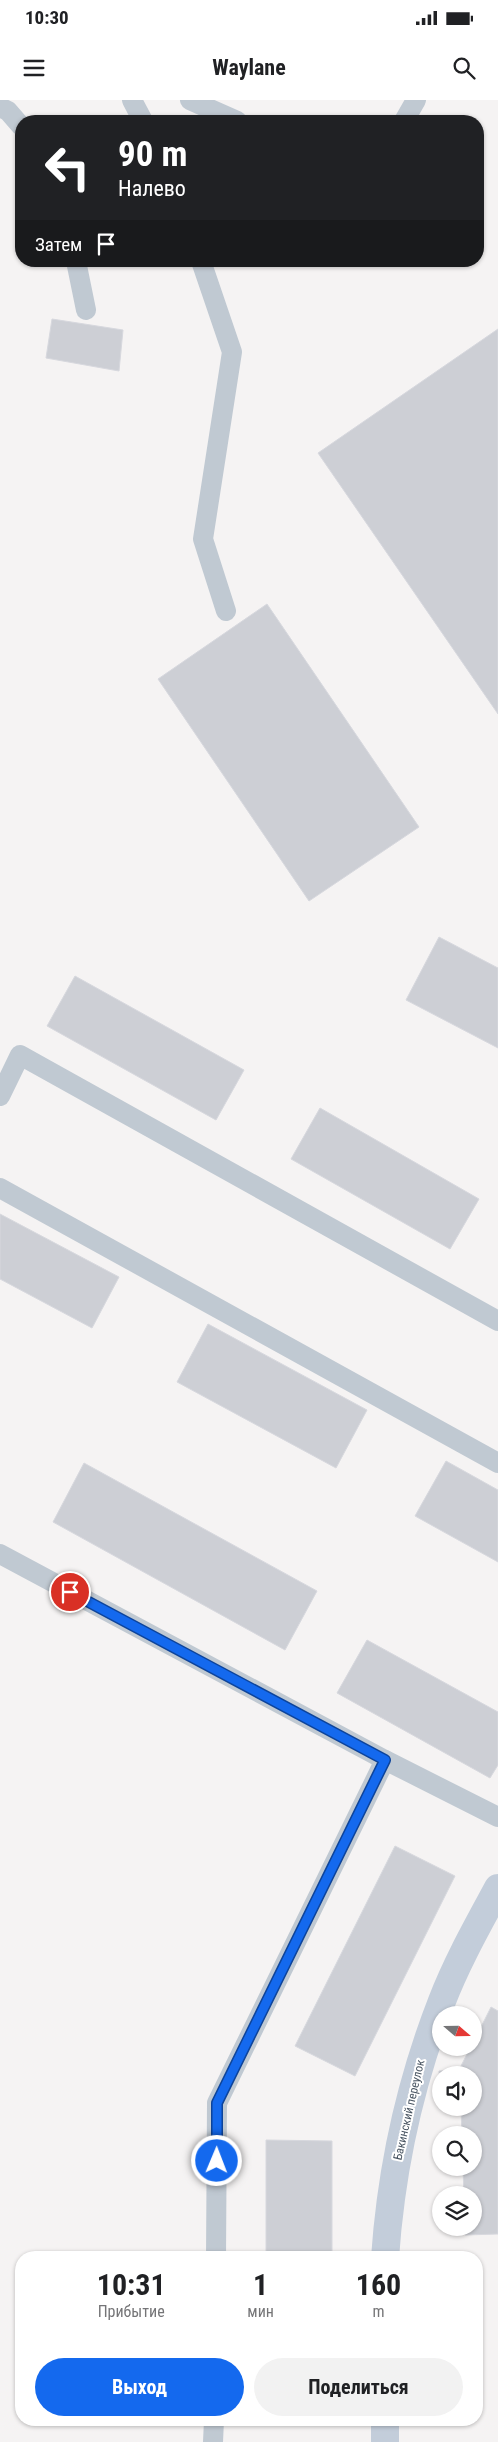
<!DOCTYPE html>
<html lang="ru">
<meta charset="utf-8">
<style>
body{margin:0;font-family:"Roboto Condensed",sans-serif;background:#f2f2f2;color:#202124;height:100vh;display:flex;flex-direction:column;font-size:19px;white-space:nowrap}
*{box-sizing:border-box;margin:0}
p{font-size:16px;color:#757577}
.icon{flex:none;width:28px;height:28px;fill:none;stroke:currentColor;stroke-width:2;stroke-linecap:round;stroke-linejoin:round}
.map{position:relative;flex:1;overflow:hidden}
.details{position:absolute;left:15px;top:2151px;width:468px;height:175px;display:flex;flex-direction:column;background:#fff;border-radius:20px;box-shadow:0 1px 4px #0004}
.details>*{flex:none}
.banner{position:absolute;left:15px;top:15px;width:469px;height:152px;border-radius:20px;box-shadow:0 1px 4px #0004;background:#202124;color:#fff;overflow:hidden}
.needle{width:32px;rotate:110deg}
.tools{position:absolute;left:432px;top:1906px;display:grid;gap:10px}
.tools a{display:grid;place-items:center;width:50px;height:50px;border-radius:50%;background:#fff;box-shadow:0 1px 4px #0004;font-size:25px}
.pin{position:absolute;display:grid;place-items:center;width:42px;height:42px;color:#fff;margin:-21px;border:2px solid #fff;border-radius:50%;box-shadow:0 1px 5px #0007}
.me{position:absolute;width:55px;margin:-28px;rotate:1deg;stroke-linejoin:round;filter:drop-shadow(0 0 4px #0008)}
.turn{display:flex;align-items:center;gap:18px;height:105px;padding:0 20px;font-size:22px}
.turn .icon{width:65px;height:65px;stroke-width:2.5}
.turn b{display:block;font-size:35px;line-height:42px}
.then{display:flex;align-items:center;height:48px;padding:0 20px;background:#0003;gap:10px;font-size:19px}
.eta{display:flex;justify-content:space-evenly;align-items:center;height:85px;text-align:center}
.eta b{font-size:30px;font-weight:700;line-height:35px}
.cta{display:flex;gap:10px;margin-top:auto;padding:10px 20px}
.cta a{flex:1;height:58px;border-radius:30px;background:#1469ee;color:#fff;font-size:20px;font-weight:700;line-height:58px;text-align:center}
.cta a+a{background:#f2f2f2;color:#202124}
.status{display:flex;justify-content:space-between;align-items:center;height:35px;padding:0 25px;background:#fff;direction:ltr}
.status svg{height:14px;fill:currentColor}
header{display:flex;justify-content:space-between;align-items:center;height:65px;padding:0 20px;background:#fff;font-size:22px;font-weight:700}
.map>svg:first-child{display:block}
.building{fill:#cdcfd5;stroke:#d7d8de}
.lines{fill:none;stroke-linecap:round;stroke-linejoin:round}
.lane{stroke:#c0c9d2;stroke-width:20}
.secondary{stroke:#c3cdda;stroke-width:28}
.route-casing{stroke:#0d449b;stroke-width:12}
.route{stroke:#1469ee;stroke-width:9}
.labels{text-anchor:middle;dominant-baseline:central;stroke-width:4;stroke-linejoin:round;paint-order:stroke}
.street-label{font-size:12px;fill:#495562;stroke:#fff}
</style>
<div class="status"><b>10:30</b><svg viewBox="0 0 49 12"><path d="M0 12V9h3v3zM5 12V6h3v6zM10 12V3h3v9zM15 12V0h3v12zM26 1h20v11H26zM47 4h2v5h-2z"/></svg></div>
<header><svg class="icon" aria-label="menu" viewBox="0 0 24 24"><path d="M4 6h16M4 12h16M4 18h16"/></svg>Waylane<svg class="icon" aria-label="search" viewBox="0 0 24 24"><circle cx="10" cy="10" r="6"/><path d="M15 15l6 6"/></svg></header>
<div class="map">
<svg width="498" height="2342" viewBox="0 0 498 2342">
<rect width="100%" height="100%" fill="#f5f3f3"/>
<g class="building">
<path d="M52 219 123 230 119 271 46 258Z"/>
<path d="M498 229V614L318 353Z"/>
<path d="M267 504 419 727 309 801 158 579Z"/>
<path d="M439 837 498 868V948L406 900Z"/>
<path d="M75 876 244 970 216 1020 47 926Z"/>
<path d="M320 1008 479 1099 450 1149 291 1059Z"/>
<path d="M0 1114 119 1177 92 1228 0 1179Z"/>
<path d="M208 1224 367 1310 336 1368 177 1282Z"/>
<path d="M446 1361 498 1390V1462L415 1416Z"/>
<path d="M84 1363 317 1491 285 1550 53 1422Z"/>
<path d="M367 1540 498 1612V1665L490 1678 337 1593Z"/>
<path d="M395 1746 455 1776 355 1976 295 1946Z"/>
<path d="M491 1907 498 1911V2134L465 2135V2128H474V2095H464L463 2068H474V2035H462L461 2008H474V1975H441L440 2003 439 1971 459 1970 470 1948H474V1941Z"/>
<path d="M266 2040 332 2041V2158H266Z"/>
</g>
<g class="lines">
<g class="lane">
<path d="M132 0 143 21"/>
<path d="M190 0 237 21"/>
<path d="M0 7 8 11 21 26"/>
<path d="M404 21 416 0"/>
<path d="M76 161 86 210"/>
<path d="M201 161 232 252 203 439 226 511"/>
<path d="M0 996 20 955 498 1221"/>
<path d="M0 1088 498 1363"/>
<path d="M0 1454 385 1660"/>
<path d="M216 2158 217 2003 385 1660 498 1717"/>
<path d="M213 2342 214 2320"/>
</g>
<g class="secondary">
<path d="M385 2158C391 2070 410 1983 442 1901 457 1862 478 1825 498 1788"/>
<path d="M385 2320V2342"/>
</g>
</g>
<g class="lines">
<g class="route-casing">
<path id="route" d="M70 1492 385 1660 217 2003V2061"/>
</g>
<use href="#route" class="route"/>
</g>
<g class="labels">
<g class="street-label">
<text transform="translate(409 2010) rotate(-77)">Бакинский переулок</text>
</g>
</g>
</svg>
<div class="tools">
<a><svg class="needle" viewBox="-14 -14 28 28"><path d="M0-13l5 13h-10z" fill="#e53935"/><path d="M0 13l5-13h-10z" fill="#757577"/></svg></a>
<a><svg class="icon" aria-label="sound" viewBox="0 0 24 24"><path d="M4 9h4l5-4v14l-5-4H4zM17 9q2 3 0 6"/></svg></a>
<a><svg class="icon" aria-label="search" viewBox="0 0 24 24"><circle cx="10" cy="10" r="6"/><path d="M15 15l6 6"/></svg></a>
<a><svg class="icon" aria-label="layers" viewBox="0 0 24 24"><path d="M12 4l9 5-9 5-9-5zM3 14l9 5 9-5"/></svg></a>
</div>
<div class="pin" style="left:70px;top:1492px;background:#d93025"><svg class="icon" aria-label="arrive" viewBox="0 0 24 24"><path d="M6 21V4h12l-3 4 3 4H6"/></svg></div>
<svg class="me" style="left:217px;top:2061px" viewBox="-20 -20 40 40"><circle r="17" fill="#1469ee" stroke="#fff" stroke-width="3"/><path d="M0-11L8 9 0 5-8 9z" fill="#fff"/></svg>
<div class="banner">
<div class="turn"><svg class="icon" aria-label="left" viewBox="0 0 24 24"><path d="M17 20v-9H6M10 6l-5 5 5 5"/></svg><div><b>90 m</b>Налево</div></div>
<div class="then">Затем<svg class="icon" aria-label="arrive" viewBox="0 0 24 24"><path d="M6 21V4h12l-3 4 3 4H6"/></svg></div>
</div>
<section class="details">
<div class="eta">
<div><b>10:31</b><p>Прибытие</p></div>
<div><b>1</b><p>мин</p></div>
<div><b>160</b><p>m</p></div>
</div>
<div class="cta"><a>Выход</a><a>Поделиться</a></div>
</section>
</div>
